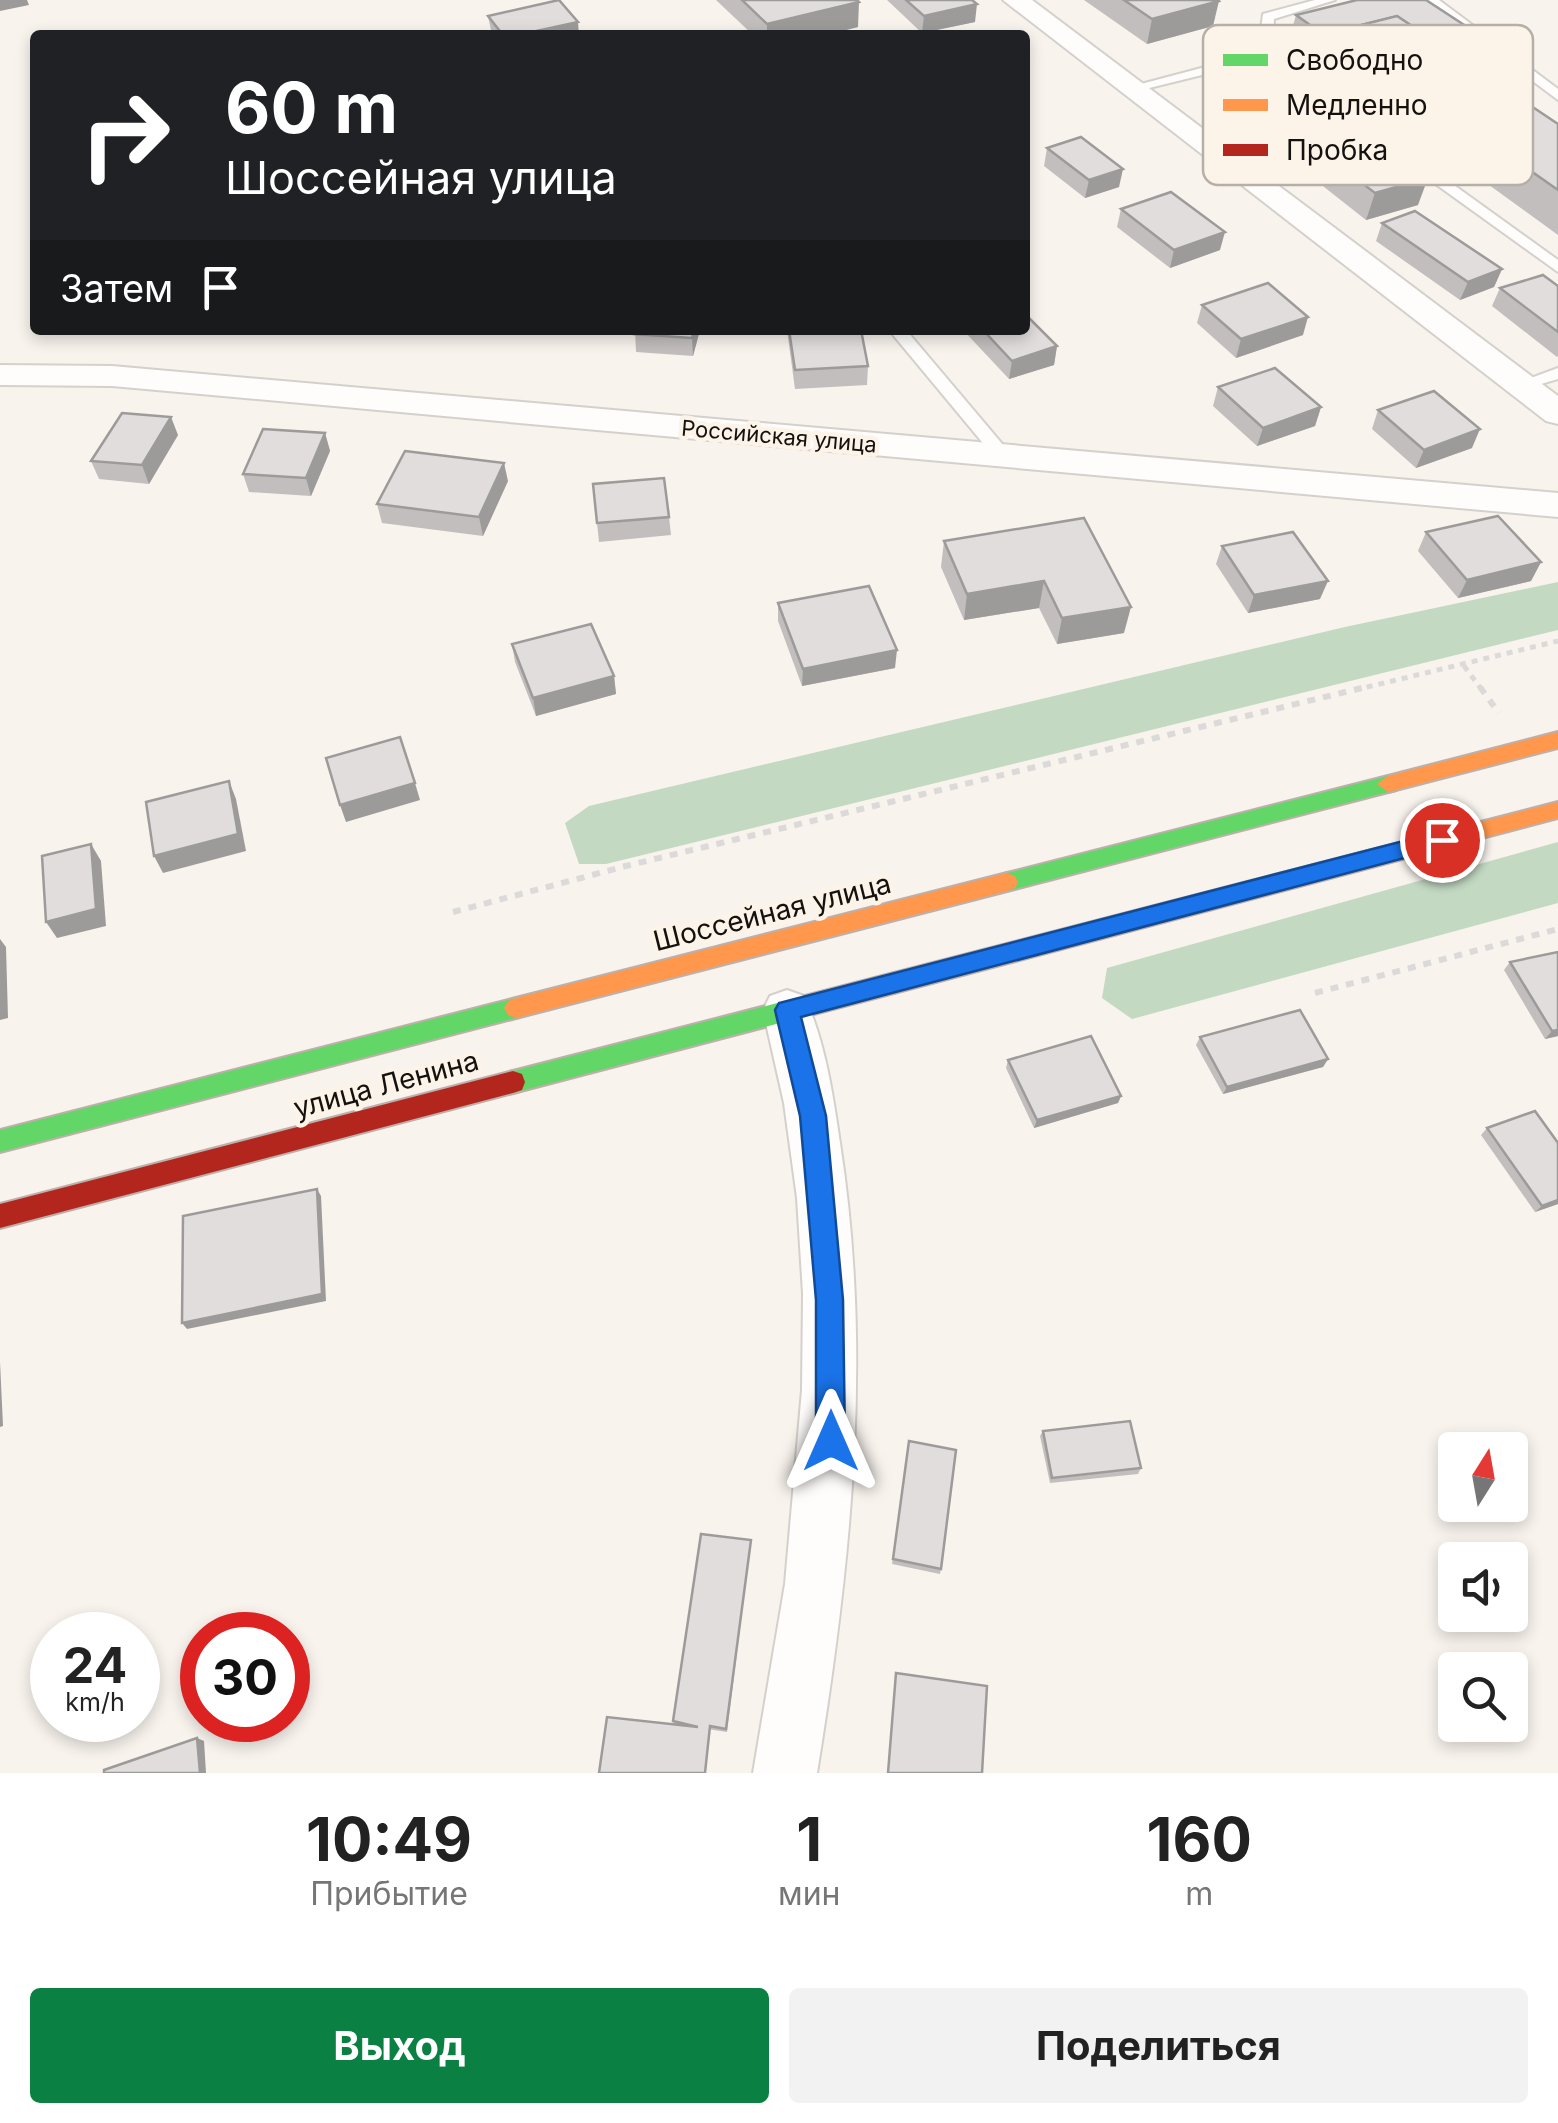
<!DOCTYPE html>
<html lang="ru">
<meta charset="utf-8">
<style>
body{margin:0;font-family:Inter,sans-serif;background:#f2f2f2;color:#222;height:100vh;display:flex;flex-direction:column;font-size:38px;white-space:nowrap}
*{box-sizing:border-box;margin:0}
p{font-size:32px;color:#767676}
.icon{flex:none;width:55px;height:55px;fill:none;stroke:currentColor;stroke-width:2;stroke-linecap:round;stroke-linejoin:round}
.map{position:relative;height:1773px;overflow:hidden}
.panel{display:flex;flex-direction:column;background:#fff;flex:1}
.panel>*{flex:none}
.top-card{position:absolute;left:30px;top:30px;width:1000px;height:305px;border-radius:10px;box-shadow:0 5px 15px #0003;background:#202124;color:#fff;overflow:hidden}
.needle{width:65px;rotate:11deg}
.controls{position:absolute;left:1438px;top:1432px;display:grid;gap:20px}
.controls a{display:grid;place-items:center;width:90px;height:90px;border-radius:10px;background:#fff;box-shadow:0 5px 15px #0003;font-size:50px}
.speed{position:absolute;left:30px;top:1612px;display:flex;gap:20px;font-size:50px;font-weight:700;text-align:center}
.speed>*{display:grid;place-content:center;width:130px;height:130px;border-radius:50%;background:#fff;box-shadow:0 5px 15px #0003;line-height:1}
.speed small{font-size:25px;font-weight:400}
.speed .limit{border:15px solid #d22;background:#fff;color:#111}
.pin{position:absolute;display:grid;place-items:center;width:85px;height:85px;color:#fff;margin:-42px;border:5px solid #fff;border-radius:50%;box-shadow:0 2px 10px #0007}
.me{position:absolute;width:110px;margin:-55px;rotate:0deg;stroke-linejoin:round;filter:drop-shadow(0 0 8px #0008)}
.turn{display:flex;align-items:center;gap:35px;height:210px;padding:0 30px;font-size:45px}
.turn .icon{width:130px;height:130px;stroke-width:2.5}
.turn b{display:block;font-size:70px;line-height:85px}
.then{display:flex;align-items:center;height:95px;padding:0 30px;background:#0003;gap:20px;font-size:38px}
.eta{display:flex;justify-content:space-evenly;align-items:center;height:170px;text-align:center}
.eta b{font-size:60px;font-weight:700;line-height:70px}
.cta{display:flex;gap:20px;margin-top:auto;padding:20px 30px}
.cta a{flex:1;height:115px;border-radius:10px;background:#0b8043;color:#fff;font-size:40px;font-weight:700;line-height:115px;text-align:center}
.cta a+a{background:#f2f2f2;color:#222}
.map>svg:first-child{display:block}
.forest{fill:#c3d9c2}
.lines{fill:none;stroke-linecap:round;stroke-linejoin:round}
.lane-casing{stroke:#d4d0cc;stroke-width:4}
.street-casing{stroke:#d4d0cc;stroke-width:4}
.fast-casing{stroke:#bdb0aa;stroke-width:4}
.slow-casing{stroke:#bdb0aa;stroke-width:4}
.jam-casing{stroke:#bdb0aa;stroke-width:4}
.path-far1{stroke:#dbdad9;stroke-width:5;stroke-dasharray:6 6;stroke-linecap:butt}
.path{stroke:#dbdad9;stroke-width:6;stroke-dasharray:8 8;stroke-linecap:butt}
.lane{fill:#fefdfc;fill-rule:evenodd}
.street{fill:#fefdfc;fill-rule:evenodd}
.fast{fill:#63d668;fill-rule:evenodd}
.slow{fill:#ff974d;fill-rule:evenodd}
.jam{fill:#b3261e;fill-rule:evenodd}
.wall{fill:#c1bebd}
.shaded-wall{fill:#9d9b9a}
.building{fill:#e0dddc;stroke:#9d9b9a;stroke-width:2.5}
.route{fill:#1a73e8;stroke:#114b97;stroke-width:2.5}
.labels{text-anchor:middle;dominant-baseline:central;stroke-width:9;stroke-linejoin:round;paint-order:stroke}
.far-street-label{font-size:22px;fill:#14110e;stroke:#fcf3e9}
.street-label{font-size:28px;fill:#14110e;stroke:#fcf3e9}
.key{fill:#fcf3e9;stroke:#b6afa7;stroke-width:2.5}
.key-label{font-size:28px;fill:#14110e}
</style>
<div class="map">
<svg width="1558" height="1773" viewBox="0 0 1558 1773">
<rect width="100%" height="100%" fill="#f8f3ed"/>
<g class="forest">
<path d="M1558 582V630L606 864H579L565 823 589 806 1345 627Z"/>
<path d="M1558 842V903L1132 1019 1102 998 1107 968Z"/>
</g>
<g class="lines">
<g class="lane-casing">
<g id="lane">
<path d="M1315 0H1335L1274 19 1272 54 1558 260V272L1263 60 1133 92 1126 88 1258 53 1263 14Z"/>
<path d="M1425 0H1439L1558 89V100Z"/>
<path d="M889 330H906L1009 452V460H997Z"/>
<path d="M1558 368V379L1521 390 1512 385Z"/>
</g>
</g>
<g class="street-casing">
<g id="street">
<path d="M1003 0H1032L1558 396V424L1546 421Z"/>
<path d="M0 365 112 366 1558 493V517L112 386 0 385Z"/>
<path d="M787 990 804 996C825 1040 833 1095 840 1143 873 1354 851 1564 817 1773H753L785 1584 802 1390 803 1294 797 1198 784 1103 763 1010 770 996Z"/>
</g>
</g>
<g class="fast-casing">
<g id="fast">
<path d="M1388 776 1396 778 1399 784 1396 790 1007 891 999 888 996 882 999 876 1007 873Z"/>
<path d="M894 973 902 976 906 983 902 990 894 993 513 1093 504 1090 501 1082 504 1074 513 1071Z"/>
<path d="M516 998 524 1001 528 1008 524 1015 516 1018 0 1152V1130Z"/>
</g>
</g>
<g class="slow-casing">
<g id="slow">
<path d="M1558 732V748L1388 792 1377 784 1388 776Z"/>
<path d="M1558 802V818L894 993 886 990 882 983 886 976 894 973Z"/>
<path d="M1007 873 1015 876 1018 882 1015 888 1007 891 516 1018 508 1015 504 1008 508 1001 516 998Z"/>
</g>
</g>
<g class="jam-casing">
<path id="jam" d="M513 1071 522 1074 525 1082 522 1090 513 1093 0 1228V1204Z"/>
</g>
<g class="path-far1">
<path d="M1464 666 1482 690"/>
<path d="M1355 690 1558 641"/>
</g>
<g class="path">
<path d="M1480 687 1499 713"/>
<path d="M453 912 626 866 1366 687"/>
<path d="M1315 993 1558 929"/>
</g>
<use href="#lane" class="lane"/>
<use href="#street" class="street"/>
<use href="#fast" class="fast"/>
<use href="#slow" class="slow"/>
<use href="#jam" class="jam"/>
</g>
<g class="wall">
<path d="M716 0H857L858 27 826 35H753Z"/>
<path d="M887 0H972L975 22 922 33Z"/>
<path d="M1084 0H1218L1213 26 1147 44Z"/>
<path d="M1296 15 1481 36 1472 62 1526 103 1558 124V235L1289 40Z"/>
<path d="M488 16 579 35H492Z"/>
<path d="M1288 127 1418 205 1366 220 1281 153Z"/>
<path d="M1047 148 1119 187 1085 198 1044 166Z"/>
<path d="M1121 209 1220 250 1170 268 1117 227Z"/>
<path d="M1382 223 1502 269 1494 287 1460 300 1376 241Z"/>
<path d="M1558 286V356L1557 357 1492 306 1500 288Z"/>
<path d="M1202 305 1303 335 1236 358 1197 323Z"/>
<path d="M635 330H700L693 356 636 352Z"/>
<path d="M787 330H861L868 366 867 385 795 389Z"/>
<path d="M963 330H1025L1057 346 1054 365 1009 379Z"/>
<path d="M1218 387 1321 407 1315 426 1257 446 1213 406Z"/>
<path d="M1378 410 1472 448 1416 468 1372 429Z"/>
<path d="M325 433 330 451 311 496 249 492 243 474Z"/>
<path d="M178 435 149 484 99 479 91 461Z"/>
<path d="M508 481 483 536 382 523 377 504Z"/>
<path d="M593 484 669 517 671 535 599 542Z"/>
<path d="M1084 518 1124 633 1057 644 1039 608 964 620 941 567 944 541Z"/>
<path d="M1426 532 1541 562 1531 581 1458 598 1418 551Z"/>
<path d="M1222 546 1320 599 1248 613 1216 564Z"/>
<path d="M778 603 895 668 802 686 778 621Z"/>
<path d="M512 644 614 676 616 694 536 716 515 662Z"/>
<path d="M1510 962 1558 1036 1545 1039 1504 970Z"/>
<path d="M1200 1037 1328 1059 1323 1067 1223 1094 1196 1045Z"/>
<path d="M1008 1060 1121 1096 1118 1103 1034 1128 1006 1068Z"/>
<path d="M1487 1128 1558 1143V1204L1535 1212 1481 1135Z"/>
<path d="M1043 1431 1141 1468 1138 1474 1050 1483 1040 1436Z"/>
<path d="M908 1446 941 1569 940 1574 892 1564Z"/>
<path d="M751 1540 727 1732 674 1724 673 1721Z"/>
</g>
<g class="shaded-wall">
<path d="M0 0H27L29 5 0 11Z"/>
<path d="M1219 1 1213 26 1147 44 1152 19Z"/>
<path d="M859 2 858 27 826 35H767V24Z"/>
<path d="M977 4 975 22 922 33 924 16Z"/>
<path d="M578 22 579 35H518Z"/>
<path d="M1481 36 1472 62 1423 74 1432 49Z"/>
<path d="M1532 88 1525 105 1491 99Z"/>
<path d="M1123 169 1119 187 1085 198 1089 180Z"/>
<path d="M1428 178 1418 205 1366 220 1375 193Z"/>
<path d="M1225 232 1220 250 1170 268 1174 250Z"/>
<path d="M1502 269 1494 287 1460 300 1468 282Z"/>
<path d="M1308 317 1303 335 1236 358 1241 339Z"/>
<path d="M694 330H700L693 356 692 338Z"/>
<path d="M1057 346 1054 365 1009 379 1012 361Z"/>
<path d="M1321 407 1315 426 1257 446 1263 428Z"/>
<path d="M171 417 178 435 149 484 142 465Z"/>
<path d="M1480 429 1472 448 1416 468 1424 450Z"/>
<path d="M325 433 330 451 311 496 306 478Z"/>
<path d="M504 463 508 481 483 536 479 517Z"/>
<path d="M1541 562 1531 581 1458 598 1467 580Z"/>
<path d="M1044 581 1039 608 964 620 967 594Z"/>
<path d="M1328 581 1320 599 1248 613 1254 595Z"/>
<path d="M1131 607 1124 633 1057 644 1062 618Z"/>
<path d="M897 650 895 668 802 686 803 669Z"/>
<path d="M614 676 616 694 536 716 533 698Z"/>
<path d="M229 781 236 799 246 851 163 873 154 856Z"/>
<path d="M415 783 420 800 346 822 340 805Z"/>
<path d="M91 844 101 861 106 926 57 938 46 922Z"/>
<path d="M0 939 6 947 8 1018 0 1020Z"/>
<path d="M1558 1030V1036L1545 1039 1552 1031Z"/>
<path d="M1328 1059 1323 1067 1223 1094 1227 1087Z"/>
<path d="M1121 1096 1118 1103 1034 1128 1037 1120Z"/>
<path d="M317 1189 321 1196 326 1301 187 1329 182 1323Z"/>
<path d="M1558 1200V1204L1535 1212 1542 1206Z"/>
<path d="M0 1362 3 1426 0 1427Z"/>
<path d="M197 1738 204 1741 206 1773H200Z"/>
</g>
<g class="building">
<path d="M559 0 578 22 518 35H503L488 16Z"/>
<path d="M742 0H857L859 2 767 24Z"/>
<path d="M906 0H972L977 4 924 16Z"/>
<path d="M1124 0H1218L1219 1 1152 19Z"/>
<path d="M1357 0H1426L1481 36 1442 46 1397 16 1333 32 1330 39 1296 15Z"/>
<path d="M1397 16 1558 124V190L1333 32Z"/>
<path d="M1339 113 1428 178 1375 193 1288 127Z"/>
<path d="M1081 137 1123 169 1089 180 1047 148Z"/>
<path d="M1171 192 1225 232 1174 250 1121 209Z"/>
<path d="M1415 211 1502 269 1468 282 1382 223Z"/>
<path d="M1543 275 1558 286V332L1500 288Z"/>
<path d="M1268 283 1308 317 1241 339 1202 305Z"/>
<path d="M1025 314 1057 346 1012 361 983 330H1025Z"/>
<path d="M635 330H694L692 338 634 334Z"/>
<path d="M789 330H861L868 366 795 370Z"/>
<path d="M1275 368 1321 407 1263 428 1218 387Z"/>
<path d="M1434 391 1480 429 1424 450 1378 410Z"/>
<path d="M122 413 171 417 142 465 91 461Z"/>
<path d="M263 429 325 433 306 478 243 474Z"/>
<path d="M405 451 504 463 479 517 377 504Z"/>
<path d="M664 478 669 517 597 523 593 484Z"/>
<path d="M1498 516 1541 562 1467 580 1426 532Z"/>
<path d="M1084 518 1131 607 1062 618 1044 581 967 594 944 541Z"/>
<path d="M1293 532 1328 581 1254 595 1222 546Z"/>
<path d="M869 586 897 650 803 669 778 603Z"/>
<path d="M591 624 614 676 533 698 512 644Z"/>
<path d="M400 737 415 783 340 805 326 758Z"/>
<path d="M229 781 238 834 154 856 146 802Z"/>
<path d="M91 844 96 909 46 922 42 856Z"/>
<path d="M1558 952V1030L1552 1031 1510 962Z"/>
<path d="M1300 1010 1328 1059 1227 1087 1200 1037Z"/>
<path d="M1091 1036 1121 1096 1037 1120 1008 1060Z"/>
<path d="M1535 1111 1558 1143V1200L1542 1206 1487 1128Z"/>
<path d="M317 1189 322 1294 182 1323 183 1216Z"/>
<path d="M1130 1421 1141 1468 1052 1478 1043 1431Z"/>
<path d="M909 1441 956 1450 941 1569 893 1559Z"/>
<path d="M701 1534 751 1540 726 1729 710 1726 705 1773H599L607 1717 698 1727 673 1721Z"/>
<path d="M896 1673 987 1686 982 1773H888Z"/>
<path d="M197 1738 200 1773H104V1770Z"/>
</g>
<path class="route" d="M1442 831 1450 834 1454 840 1450 846 801 1017 826 1116 843 1300 845 1441 841 1451 831 1455 821 1451 816 1441V1300L800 1116 775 1010 779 1003Z"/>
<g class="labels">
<g class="far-street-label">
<text transform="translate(779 436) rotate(5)">Российская улица</text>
</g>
<g class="street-label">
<text transform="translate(772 912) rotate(-14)">Шоссейная улица</text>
<text transform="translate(386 1084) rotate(-15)">улица Ленина</text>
</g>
</g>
<rect x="1203" y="25" width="330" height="160" rx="15" class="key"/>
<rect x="1223" y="54" width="45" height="12" fill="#63d668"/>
<rect x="1223" y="99" width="45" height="12" fill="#ff974d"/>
<rect x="1223" y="144" width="45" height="12" fill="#b3261e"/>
<g class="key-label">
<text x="1286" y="70">Свободно</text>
<text x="1286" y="115">Медленно</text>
<text x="1286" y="160">Пробка</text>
</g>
</svg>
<div class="controls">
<a><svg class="needle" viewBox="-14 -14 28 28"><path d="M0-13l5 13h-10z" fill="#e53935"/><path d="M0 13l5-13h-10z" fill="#767676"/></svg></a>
<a><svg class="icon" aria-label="sound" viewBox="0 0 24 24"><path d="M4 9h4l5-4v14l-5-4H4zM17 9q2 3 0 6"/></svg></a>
<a><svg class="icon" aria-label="search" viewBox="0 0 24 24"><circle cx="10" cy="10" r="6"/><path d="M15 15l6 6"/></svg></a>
</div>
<div class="speed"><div>24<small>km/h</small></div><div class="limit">30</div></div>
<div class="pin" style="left:1442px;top:840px;background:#d93025"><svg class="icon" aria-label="arrive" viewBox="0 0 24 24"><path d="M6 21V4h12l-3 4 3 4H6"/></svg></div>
<svg class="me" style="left:831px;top:1441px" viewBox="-20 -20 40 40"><path d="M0-17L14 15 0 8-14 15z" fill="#1a73e8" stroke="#fff" stroke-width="4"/></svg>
<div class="top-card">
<div class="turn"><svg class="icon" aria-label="right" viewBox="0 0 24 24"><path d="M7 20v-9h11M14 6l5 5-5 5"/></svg><div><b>60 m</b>Шоссейная улица</div></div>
<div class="then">Затем<svg class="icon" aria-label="arrive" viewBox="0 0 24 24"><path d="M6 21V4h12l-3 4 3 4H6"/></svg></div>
</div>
</div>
<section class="panel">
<div class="eta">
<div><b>10:49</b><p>Прибытие</p></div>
<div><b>1</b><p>мин</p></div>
<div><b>160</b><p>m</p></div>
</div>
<div class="cta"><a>Выход</a><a>Поделиться</a></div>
</section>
